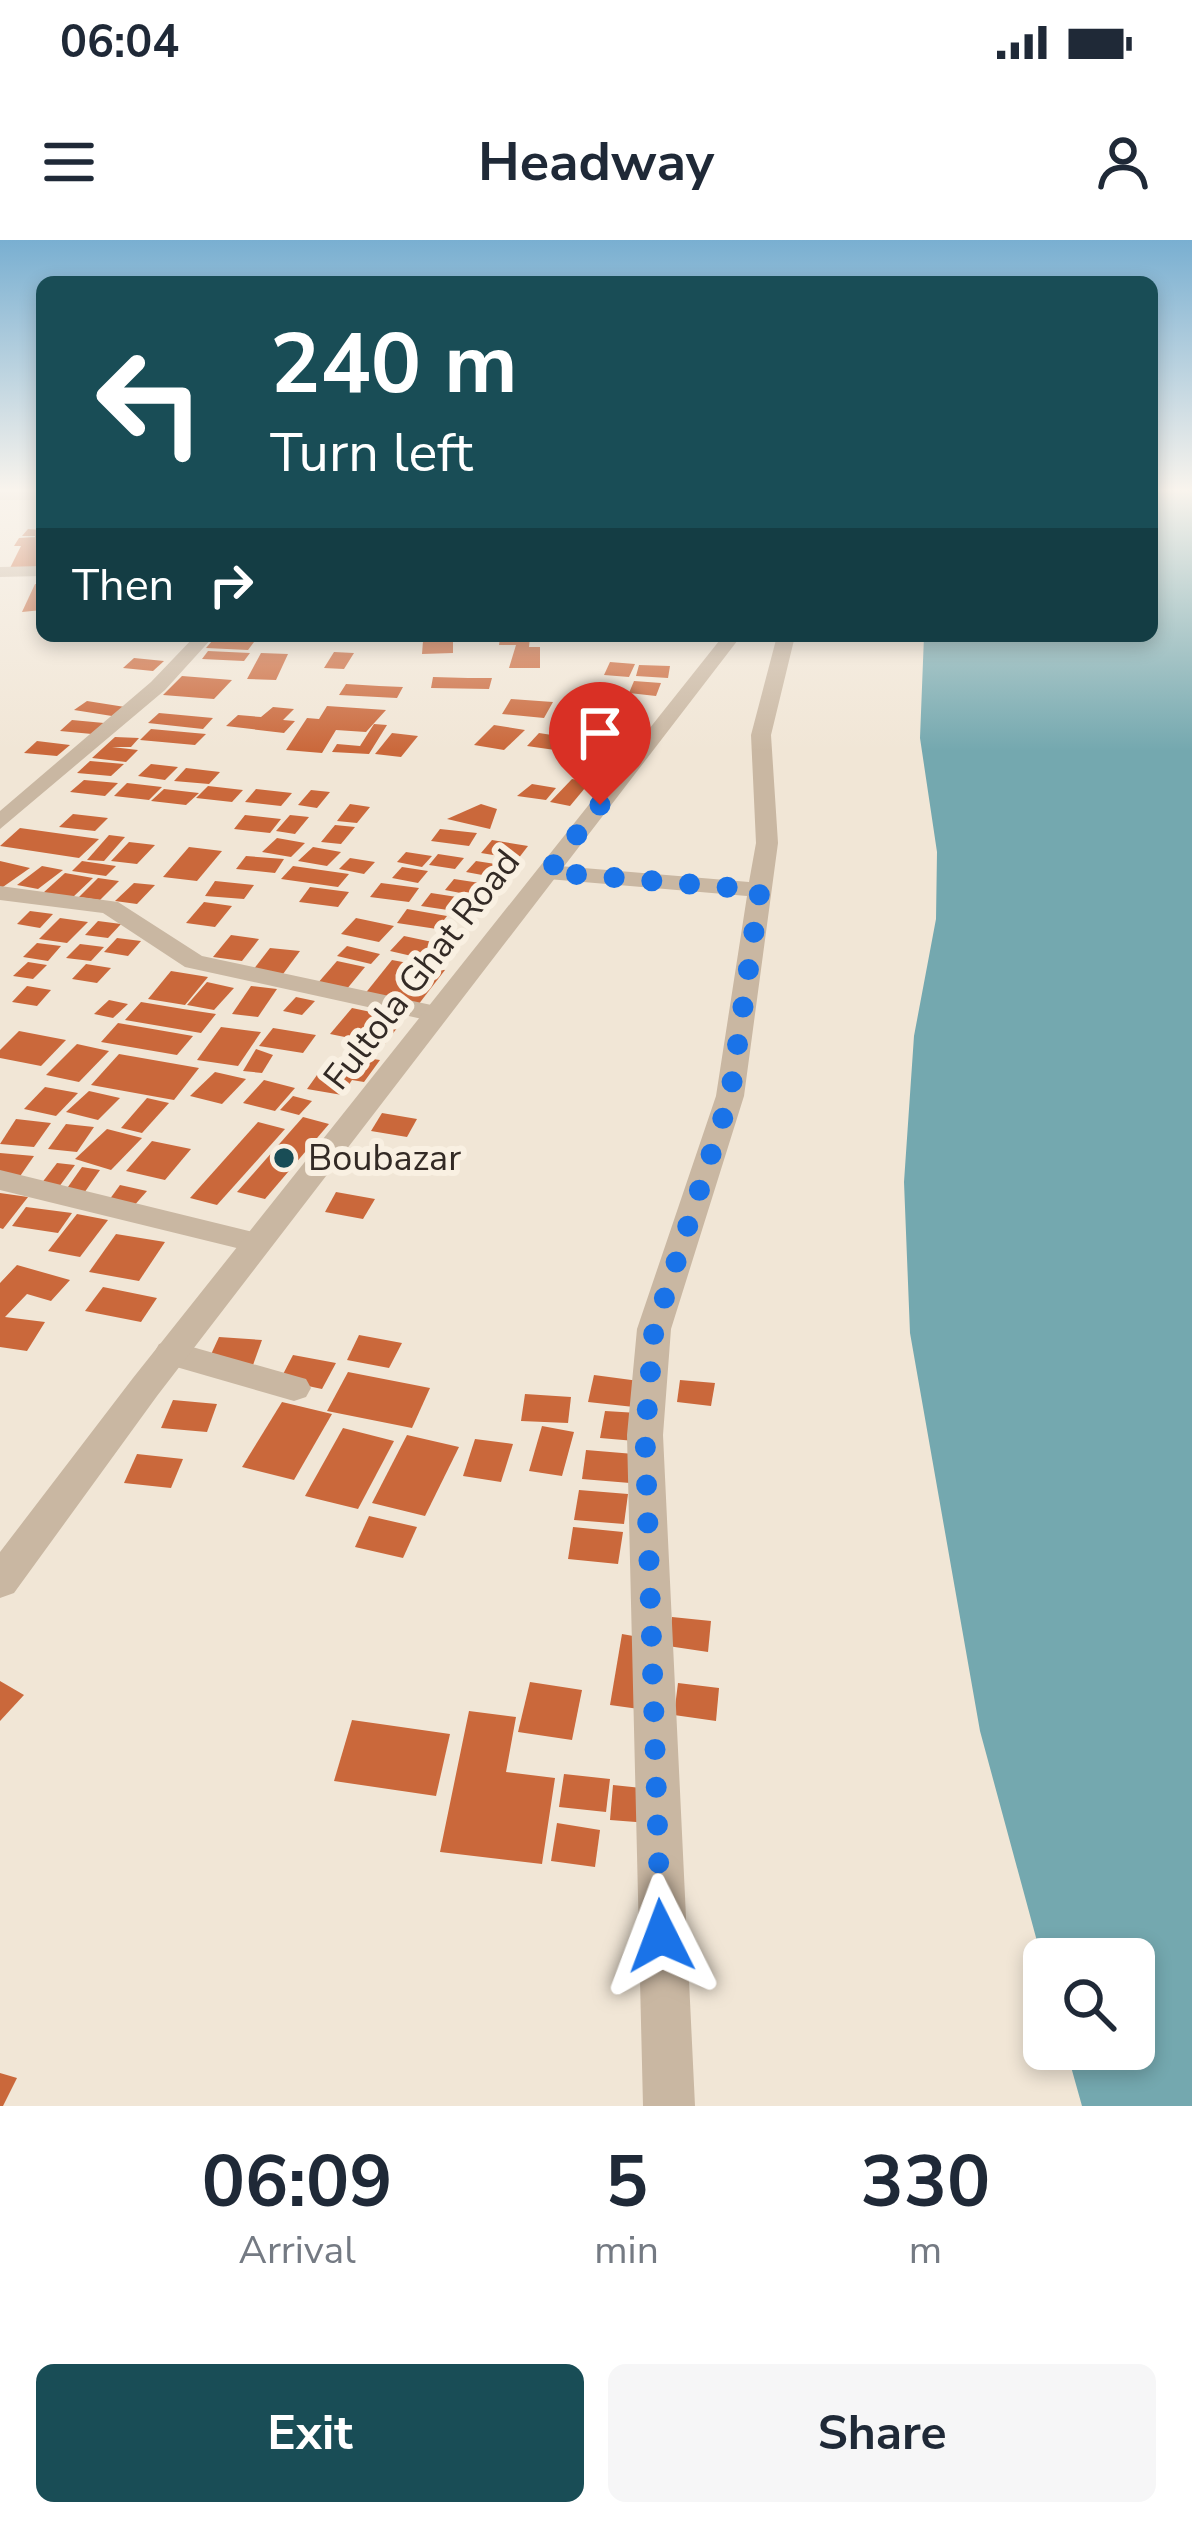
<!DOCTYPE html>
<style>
body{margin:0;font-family:"Nunito Sans",sans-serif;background:#f6f6f7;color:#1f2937;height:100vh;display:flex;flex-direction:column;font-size:45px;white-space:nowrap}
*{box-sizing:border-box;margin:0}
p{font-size:39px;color:#747a83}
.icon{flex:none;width:66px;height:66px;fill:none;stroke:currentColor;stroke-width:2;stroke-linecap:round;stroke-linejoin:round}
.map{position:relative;height:1866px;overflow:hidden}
.side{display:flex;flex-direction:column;background:#fff;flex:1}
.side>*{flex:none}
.top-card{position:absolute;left:36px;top:36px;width:1122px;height:366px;border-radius:18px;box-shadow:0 6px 18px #0003;background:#194d56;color:#fff;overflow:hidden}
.controls{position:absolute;left:1023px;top:1698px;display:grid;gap:24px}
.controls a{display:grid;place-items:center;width:132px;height:132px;border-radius:18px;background:#fff;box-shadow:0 6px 18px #0003;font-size:60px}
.pin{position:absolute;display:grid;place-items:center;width:102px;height:102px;color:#fff;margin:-123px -51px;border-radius:50% 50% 50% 0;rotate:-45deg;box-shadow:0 0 12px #0007}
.pin .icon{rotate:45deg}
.me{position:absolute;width:132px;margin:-66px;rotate:357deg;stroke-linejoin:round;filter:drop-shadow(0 0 9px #0008)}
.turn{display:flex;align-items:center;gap:42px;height:252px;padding:0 36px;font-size:54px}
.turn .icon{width:156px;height:156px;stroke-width:2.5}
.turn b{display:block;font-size:84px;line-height:102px}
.then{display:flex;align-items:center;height:114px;padding:0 36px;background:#0003;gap:24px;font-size:45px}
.eta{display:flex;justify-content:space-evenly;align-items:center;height:204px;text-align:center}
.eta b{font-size:72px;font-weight:700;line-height:84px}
.primary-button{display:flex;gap:24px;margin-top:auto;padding:24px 36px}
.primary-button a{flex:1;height:138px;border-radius:18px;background:#194d56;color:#fff;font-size:48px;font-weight:700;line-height:138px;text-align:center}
.primary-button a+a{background:#f6f6f7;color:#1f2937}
.status{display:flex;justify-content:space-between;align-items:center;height:84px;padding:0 60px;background:#fff;direction:ltr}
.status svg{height:33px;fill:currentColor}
header{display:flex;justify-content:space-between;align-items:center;height:156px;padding:0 36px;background:#fff;font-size:54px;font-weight:700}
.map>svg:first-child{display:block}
.water{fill:#74a8af}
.building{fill:#ca683b}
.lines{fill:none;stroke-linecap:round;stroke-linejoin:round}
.minor{fill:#c9b7a2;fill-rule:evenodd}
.tertiary{fill:#c9b7a2;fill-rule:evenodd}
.route{stroke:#1a73e8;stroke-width:21;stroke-dasharray:0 37.8}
.poi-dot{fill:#194d56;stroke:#f9f0e2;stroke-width:4.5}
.labels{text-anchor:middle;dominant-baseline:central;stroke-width:12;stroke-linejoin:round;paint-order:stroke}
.street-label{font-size:36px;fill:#332a25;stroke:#f9f0e2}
.poi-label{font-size:36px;fill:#332a25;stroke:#f9f0e2;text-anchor:start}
</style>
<div class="status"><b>06:04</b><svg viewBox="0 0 49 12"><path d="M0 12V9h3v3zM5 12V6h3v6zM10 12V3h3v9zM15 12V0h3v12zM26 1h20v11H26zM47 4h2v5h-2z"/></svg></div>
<header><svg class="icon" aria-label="menu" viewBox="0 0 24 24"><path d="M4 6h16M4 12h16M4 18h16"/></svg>Headway<svg class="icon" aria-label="person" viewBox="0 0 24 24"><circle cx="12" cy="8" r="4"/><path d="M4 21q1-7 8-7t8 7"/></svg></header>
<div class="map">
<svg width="1192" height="1866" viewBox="0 0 1192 1866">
<rect width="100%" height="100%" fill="#f1e6d6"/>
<path class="water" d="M1152 250H1192V1866H1082L1066 1809H1134V1719H1044V1727L980 1491 910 1093 904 942 914 796 936 679 937 612 920 498 924 396H1152Z"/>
<g class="building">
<path d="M28 289 42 290 36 299 42 298V324L39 329 9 330 21 306H14L19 298 35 297 33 307 35 296H22Z"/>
<path d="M35 344H42V370L22 372Z"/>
<path d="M500 398H530L529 407H540V428H509L516 405H499Z"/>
<path d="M453 400V413L422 414 423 401Z"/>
<path d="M212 401 254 402 248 410 206 408Z"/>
<path d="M208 411 250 413 244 421 202 419Z"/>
<path d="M334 412 354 413 344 429 324 428Z"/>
<path d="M261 413 288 414 276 440 247 439Z"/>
<path d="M134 418 164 421 153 431 123 428Z"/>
<path d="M610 422 635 424 629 437 604 435Z"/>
<path d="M639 425 670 426 668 438 636 436Z"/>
<path d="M182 436 232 440 214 459 163 455Z"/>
<path d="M433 437 468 438H492L489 449 431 448Z"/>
<path d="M634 441 661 443 656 456 629 453Z"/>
<path d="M346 444 379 446 403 447 397 458 339 455Z"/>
<path d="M511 459 553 462 544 478 502 474Z"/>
<path d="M87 461 125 467 112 476 74 470Z"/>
<path d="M327 466 386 470 366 492 336 490 322 513 286 510 307 478 319 479Z"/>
<path d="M273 467 294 469 283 480 295 481 284 493 226 486 238 475 261 477Z"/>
<path d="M604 469 646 472 640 488 597 484Z"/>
<path d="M159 473 213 478 203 489 148 483Z"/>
<path d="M72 480 104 483 92 494 60 491Z"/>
<path d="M374 484 387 485 369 514 332 512 337 504 360 506Z"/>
<path d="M494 485 525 490 504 510 474 505Z"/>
<path d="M151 489 206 494 195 505 140 500Z"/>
<path d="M392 493 418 496 401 517 375 514Z"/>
<path d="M539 493 565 497 555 510 527 506Z"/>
<path d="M115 497 139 498 131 507H112L138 510 126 522 92 518Z"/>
<path d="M37 501 70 505 57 516 24 513Z"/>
<path d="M90 521 124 524 111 536 77 533Z"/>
<path d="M151 524 178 527 165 540 138 536Z"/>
<path d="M186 528 220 532 209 544 174 541Z"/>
<path d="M572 539 590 542 570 566 550 562Z"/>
<path d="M84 540 118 543 105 556 70 552Z"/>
<path d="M127 543 162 547 149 560 114 556Z"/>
<path d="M532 544 556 548 546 560 517 556Z"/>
<path d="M208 546 243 550 232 562 196 558Z"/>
<path d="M164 549 199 553 186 565 151 561Z"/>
<path d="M256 549 292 553 281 566 245 562Z"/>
<path d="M311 550 330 552 317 568 298 565Z"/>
<path d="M350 564 370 567 357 583 337 581Z"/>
<path d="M481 564 497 569 490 589 447 579Z"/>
<path d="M73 574 108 578 95 591 59 587Z"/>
<path d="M245 575 281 579 270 593 234 589Z"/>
<path d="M290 575 309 577 295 594 276 591Z"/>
<path d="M335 585 355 587 341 604 321 602Z"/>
<path d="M20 588 99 599 79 618 0 606Z"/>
<path d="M440 589 477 593 469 606 431 601Z"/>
<path d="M109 595 125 597 104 621 87 620Z"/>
<path d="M277 598 305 603 291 617 262 612Z"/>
<path d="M492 600 528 606 518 619 481 613Z"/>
<path d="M129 602 155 605 137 624 111 621Z"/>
<path d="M189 607 222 611 197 641 163 637Z"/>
<path d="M313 607 341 612 327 626 298 621Z"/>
<path d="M406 612 432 616 422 627 397 622Z"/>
<path d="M438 614 464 618 455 629 429 625Z"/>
<path d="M246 616 284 619 275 633 236 629Z"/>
<path d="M350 618 375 622 364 634 339 629Z"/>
<path d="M0 621 30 628 0 649Z"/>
<path d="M82 621 116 626 106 636 72 631Z"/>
<path d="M476 621 502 625 493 637 466 632Z"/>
<path d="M42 626 63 630 38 649 17 645Z"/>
<path d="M293 626 349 634 338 647 281 639Z"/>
<path d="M402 627 428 631 418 643 392 638Z"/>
<path d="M65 633 93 638 72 658 43 653Z"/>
<path d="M98 638 119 641 100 660 79 657Z"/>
<path d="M454 639 480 643 471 655 445 650Z"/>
<path d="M215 641 254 645 244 659 205 656Z"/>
<path d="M134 643 155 645 137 664 115 661Z"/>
<path d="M381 643 419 648 409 662 370 657Z"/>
<path d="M310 647 349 652 338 667 299 662Z"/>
<path d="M431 653 470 659 461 672 421 666Z"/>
<path d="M204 662 232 666 215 687 186 683Z"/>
<path d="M407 669 447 676 437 689 397 683Z"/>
<path d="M30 671 53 674 40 688 17 684Z"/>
<path d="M60 678 88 682 67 703 39 699Z"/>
<path d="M356 678 394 686 379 702 341 694Z"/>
<path d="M98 681 121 684 108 698 85 695Z"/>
<path d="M231 695 259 699 242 721 213 717Z"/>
<path d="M404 696 442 704 429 720 390 711Z"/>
<path d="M117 698 141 701 128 716 104 712Z"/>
<path d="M37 703 61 706 48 721 23 717Z"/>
<path d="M80 704 104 707 91 721 66 718Z"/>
<path d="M347 706 380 714 371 724 337 716Z"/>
<path d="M270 708 300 711 283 734 253 730Z"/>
<path d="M392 720 445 730 418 765 364 755Z"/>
<path d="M337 721 365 727 346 750 317 744Z"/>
<path d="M28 722 47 725 33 739 13 736Z"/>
<path d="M86 724 111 728 97 743 72 739Z"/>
<path d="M171 731 208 737 185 765 148 759Z"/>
<path d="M207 742 234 748 214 770 187 765Z"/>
<path d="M27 746 51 750 37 766 12 762Z"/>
<path d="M251 746 277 749 258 777 232 774Z"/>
<path d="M296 757 315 761 302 775 283 771Z"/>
<path d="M109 760 128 764 113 778 94 774Z"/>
<path d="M141 762 183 769 216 774 201 793 125 780Z"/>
<path d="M352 768 404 779 384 805 330 794Z"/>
<path d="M118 783 193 796 177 815 101 802Z"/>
<path d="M221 787 261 792 238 826 197 820Z"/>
<path d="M273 788 316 795 303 813 259 806Z"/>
<path d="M19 791 66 800 41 826 0 818V810Z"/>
<path d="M77 804 109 811 79 842 46 835Z"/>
<path d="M256 809 273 815 262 833 243 831Z"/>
<path d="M119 814 199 828 174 860 91 845Z"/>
<path d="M359 817 380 820 364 842 352 840 342 855 307 849 317 835 342 839Z"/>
<path d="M215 832 246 839 222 864 190 856Z"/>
<path d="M264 840 295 848 275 871 243 863Z"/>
<path d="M45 847 78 853 56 876 24 869Z"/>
<path d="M89 851 120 858 98 880 66 872Z"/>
<path d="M293 856 312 861 299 875 280 870Z"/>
<path d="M147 858 169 863 142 893 121 888Z"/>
<path d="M382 873 417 879 407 897 371 891Z"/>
<path d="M303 877 329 884 265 959 237 952Z"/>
<path d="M16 879 51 883 34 907 0 904Z"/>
<path d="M258 882 285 889 217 965 190 958Z"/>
<path d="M66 884 94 887 77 912 48 909Z"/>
<path d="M107 889 142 898 111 930 75 919Z"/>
<path d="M152 901 191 909 165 940 126 931Z"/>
<path d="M0 913 34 916 16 942 0 940Z"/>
<path d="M57 923 75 925 56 951 38 948Z"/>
<path d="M82 927 100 930 82 956 63 954Z"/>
<path d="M120 945 147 951 132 968 107 963Z"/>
<path d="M336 952 375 959 363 979 325 972Z"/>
<path d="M0 953 28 957 3 989 0 988Z"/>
<path d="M26 967 72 973 58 993 12 986Z"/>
<path d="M77 974 108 980 80 1017 48 1011Z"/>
<path d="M116 994 165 1002 139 1041 89 1032Z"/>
<path d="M17 1025 70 1040 51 1061 27 1054 5 1077 45 1082 27 1111 0 1107V1043Z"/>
<path d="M103 1047 157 1058 141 1082 85 1071Z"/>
<path d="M359 1095 402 1103 389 1128 347 1120Z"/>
<path d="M219 1097 262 1100 253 1125 208 1121Z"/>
<path d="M293 1115 336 1123 322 1149 280 1140Z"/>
<path d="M348 1132 430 1148 412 1188 327 1171Z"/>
<path d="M594 1135 639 1141 634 1167 588 1162Z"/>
<path d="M680 1140 715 1143 711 1166 677 1162Z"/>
<path d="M525 1154 571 1157 568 1183 521 1181Z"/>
<path d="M173 1160 217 1164 207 1192 161 1188Z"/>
<path d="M282 1162 332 1174 294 1240 242 1227Z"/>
<path d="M605 1171 638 1173 635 1201 600 1198Z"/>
<path d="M542 1186 574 1192 562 1236 529 1231Z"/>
<path d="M343 1188 394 1201 358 1269 305 1256Z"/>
<path d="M407 1195 459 1207 425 1276 372 1263Z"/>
<path d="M475 1199 513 1204 501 1242 463 1236Z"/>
<path d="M586 1210 634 1214 630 1243 582 1239Z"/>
<path d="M137 1214 183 1219 171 1248 124 1243Z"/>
<path d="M579 1250 628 1254 624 1284 574 1280Z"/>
<path d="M369 1276 417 1287 403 1318 355 1307Z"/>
<path d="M573 1287 623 1292 618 1324 568 1319Z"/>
<path d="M672 1377 711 1381 708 1412 668 1406Z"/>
<path d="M622 1394 650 1399 639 1469 610 1465Z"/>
<path d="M0 1441 24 1455 0 1481Z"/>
<path d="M530 1442 582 1450 572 1500 518 1492Z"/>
<path d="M678 1443 719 1448 716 1481 674 1475Z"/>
<path d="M469 1471 516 1477 506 1532 555 1538 542 1624 440 1612Z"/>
<path d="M352 1480 450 1494 436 1556 334 1541Z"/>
<path d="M564 1534 610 1539 606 1572 559 1567Z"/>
<path d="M613 1545 651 1549 649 1583 610 1580Z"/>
<path d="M557 1583 600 1590 595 1627 551 1621Z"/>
<path d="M0 1833 17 1838 3 1866H0Z"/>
</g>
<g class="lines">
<g class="minor">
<path d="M33 250H42L40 260H0V252Z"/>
<path d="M42 326V336L0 337V327Z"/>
<path d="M195 396H214L165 450 0 589V571L151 442Z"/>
<path d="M777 396H795L771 495 778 603 744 856 671 1089 663 1195 695 1866H643L627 1195 637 1089 716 856 747 656 548 639 536 632 548 625 749 642 756 603 751 495Z"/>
<path d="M0 646 118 662 202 716 436 766 449 774 436 782 185 727 103 673 0 660Z"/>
<path d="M0 930 257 993 268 996 273 1003 268 1010 257 1013 0 950Z"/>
<path d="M171 1101 306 1139 311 1148 306 1157 294 1161 159 1122 154 1113 159 1104Z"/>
</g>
<path class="tertiary" d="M723 396H741L157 1156 14 1353 0 1358V1312L133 1138Z"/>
</g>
<linearGradient id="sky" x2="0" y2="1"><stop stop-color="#79afd1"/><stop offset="0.49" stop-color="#f9f4ed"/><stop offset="1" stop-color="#f9f4ed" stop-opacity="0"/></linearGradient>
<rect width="1192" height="511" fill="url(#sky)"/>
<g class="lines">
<path class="route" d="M600 565 548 632 760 650 730 856 654 1090 645 1196 661 1696"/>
</g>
<circle class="poi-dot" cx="284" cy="918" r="12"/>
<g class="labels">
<g class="street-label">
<text transform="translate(422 730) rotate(-52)">Fultola Ghat Road</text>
</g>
<g class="poi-label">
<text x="308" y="918">Boubazar</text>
</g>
</g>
</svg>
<div class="controls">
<a><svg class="icon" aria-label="search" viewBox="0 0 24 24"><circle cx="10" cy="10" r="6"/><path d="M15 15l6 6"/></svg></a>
</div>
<div class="pin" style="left:600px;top:565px;background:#d93025"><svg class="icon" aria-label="arrive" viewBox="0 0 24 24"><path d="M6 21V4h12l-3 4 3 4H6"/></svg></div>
<svg class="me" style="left:661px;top:1696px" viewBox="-20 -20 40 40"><path d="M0-17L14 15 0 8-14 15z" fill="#1a73e8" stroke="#fff" stroke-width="4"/></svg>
<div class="top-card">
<div class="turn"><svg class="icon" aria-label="left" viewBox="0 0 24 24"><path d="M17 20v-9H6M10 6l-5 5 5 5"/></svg><div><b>240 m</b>Turn left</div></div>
<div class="then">Then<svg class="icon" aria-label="right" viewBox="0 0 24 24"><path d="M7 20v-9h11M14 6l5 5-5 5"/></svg></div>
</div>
</div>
<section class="side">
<div class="eta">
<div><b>06:09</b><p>Arrival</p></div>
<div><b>5</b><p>min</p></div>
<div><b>330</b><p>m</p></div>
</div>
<div class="primary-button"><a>Exit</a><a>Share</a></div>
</section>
